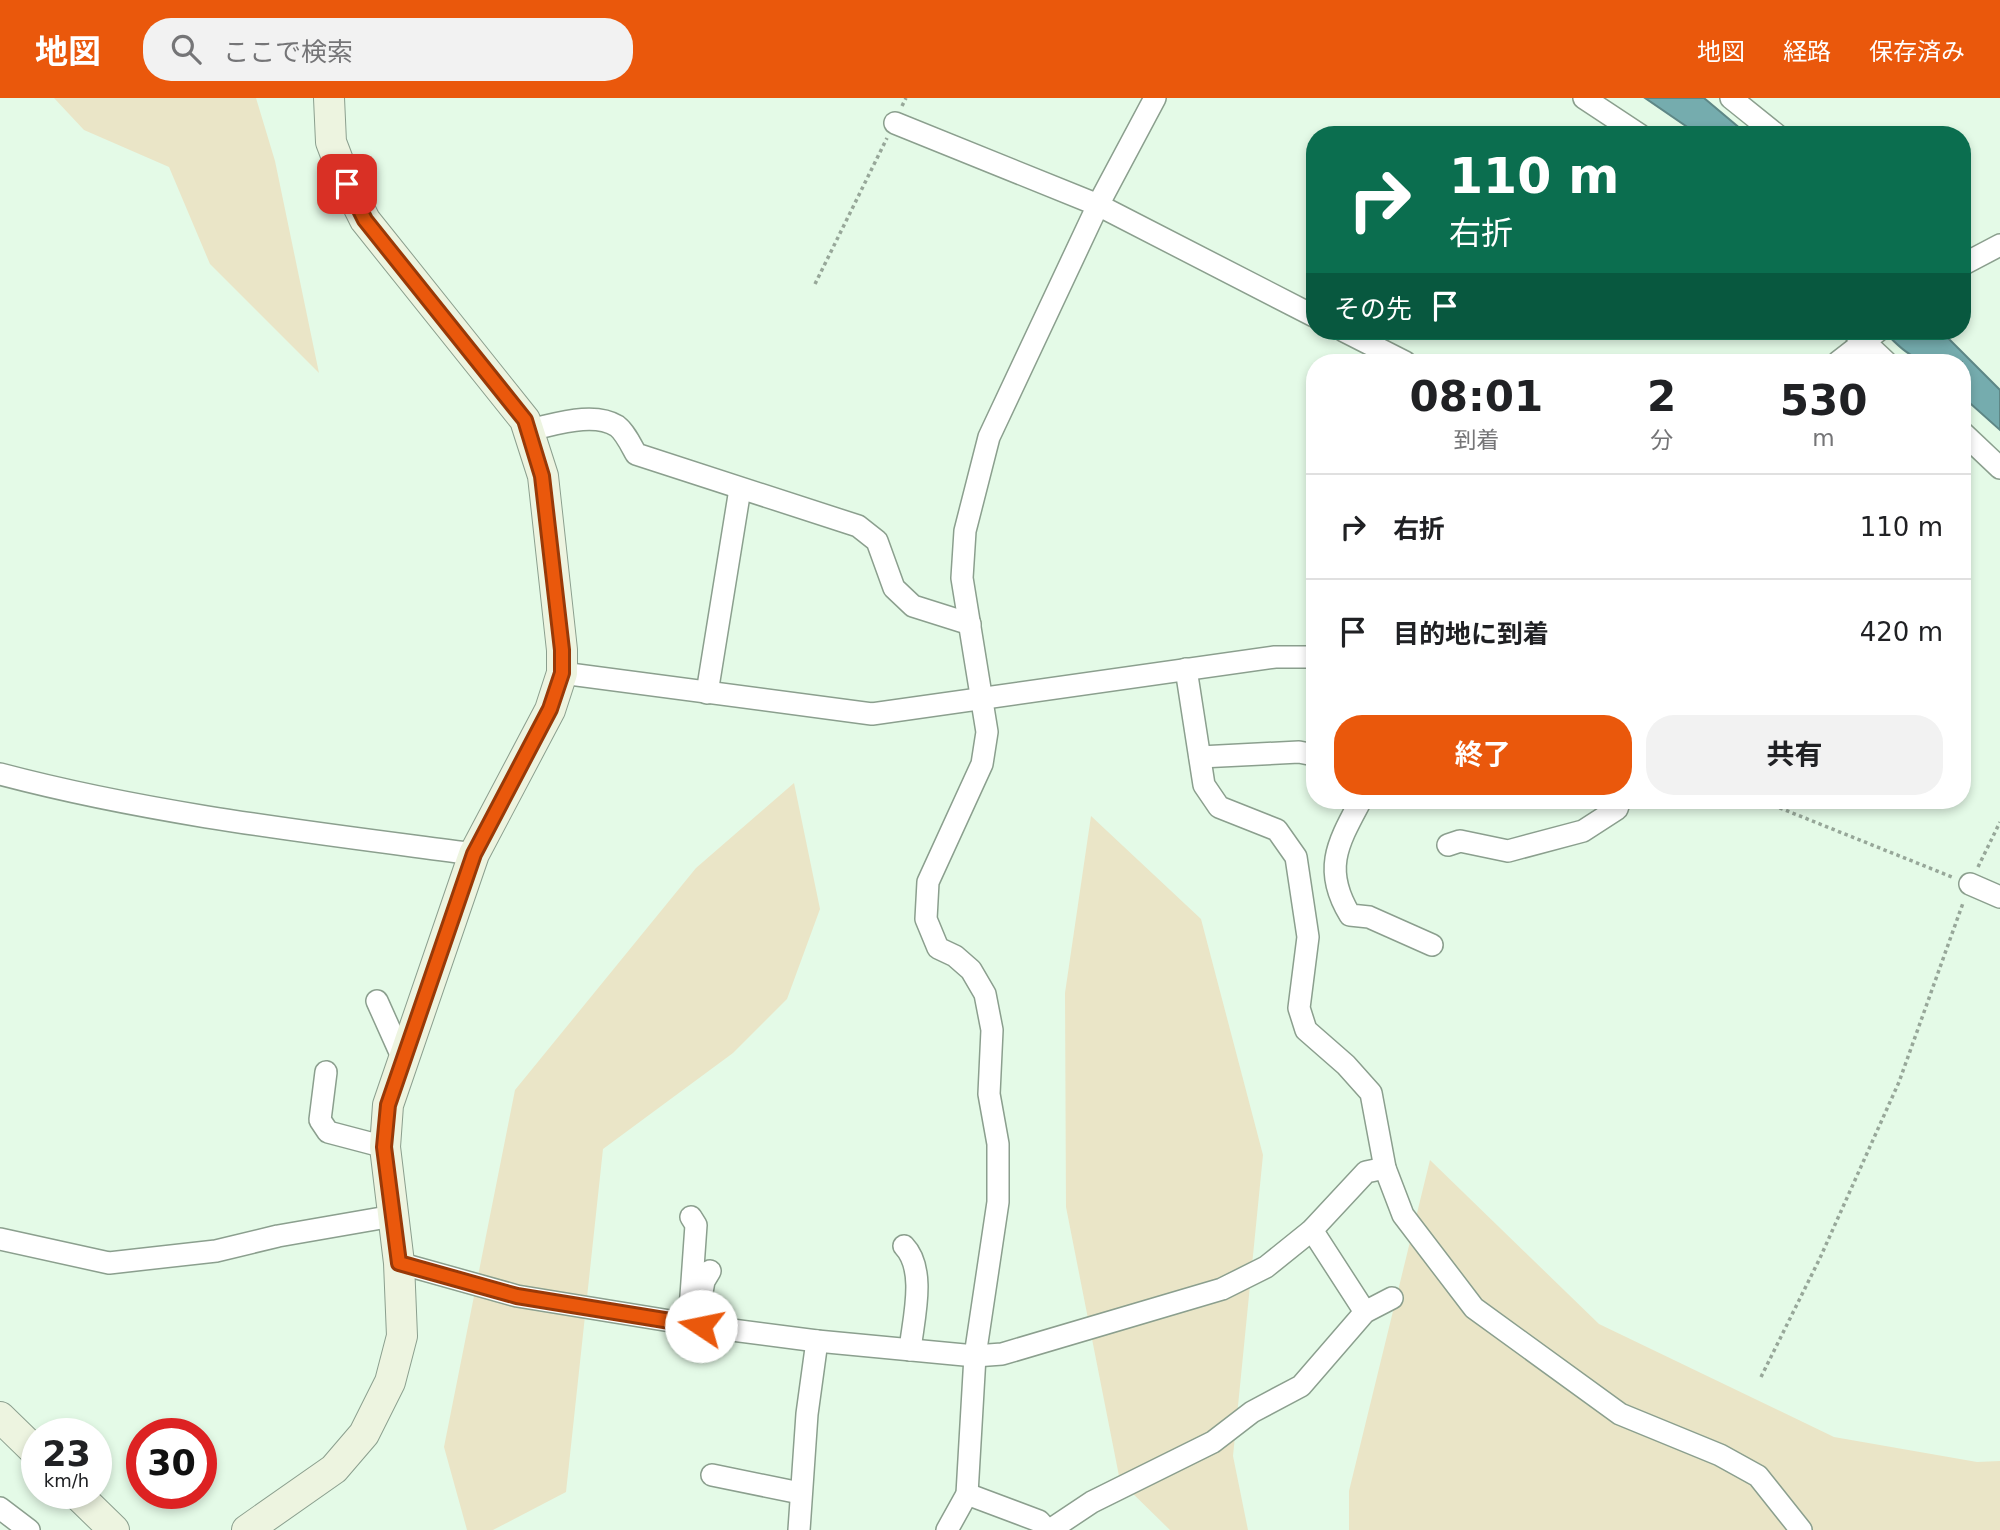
<!DOCTYPE html>
<html lang="ja">
<meta charset="utf-8">
<style>
body{margin:0;font-family:"DejaVu Sans","Noto Sans JP",sans-serif;background:#f2f2f2;color:#202124;height:100vh;display:flex;flex-direction:column;font-size:26px;white-space:nowrap}
*{box-sizing:border-box;margin:0}
p{font-size:23px;color:#757577}
.icon{flex:none;width:38px;height:38px;fill:none;stroke:currentColor;stroke-width:2;stroke-linecap:round;stroke-linejoin:round}
.map{position:relative;flex:1;overflow:hidden}
.side{position:absolute;left:1306px;top:256px;width:665px;height:455px;display:flex;flex-direction:column;background:#fff;border-radius:28px;box-shadow:0 4px 10px #0003}
.side>*{flex:none}
.hud{position:absolute;left:1306px;top:28px;width:665px;height:214px;border-radius:28px;box-shadow:0 4px 10px #0003;background:#0b6e4f;color:#fff;overflow:hidden}
.speed{position:absolute;left:21px;top:1320px;display:flex;gap:14px;font-size:35px;font-weight:700;text-align:center}
.speed>*{display:grid;place-content:center;width:91px;height:91px;border-radius:50%;background:#fff;box-shadow:0 4px 10px #0003;line-height:1}
.speed small{font-size:18px;font-weight:400}
.speed .limit{border:10px solid #d22;background:#fff;color:#111}
.pin{position:absolute;display:grid;place-items:center;width:60px;height:60px;color:#fff;margin:-30px;border-radius:14px;box-shadow:0 4px 10px #0006}
.me{position:absolute;width:77px;margin:-38px;rotate:281deg;stroke-linejoin:round;filter:drop-shadow(0 0 5px #0008)}
.turn{display:flex;align-items:center;gap:24px;height:147px;padding:0 28px;font-size:32px}
.turn .icon{width:91px;height:91px;stroke-width:2.5}
.turn b{display:block;font-size:49px;line-height:60px}
.then{display:flex;align-items:center;height:66px;padding:0 28px;background:#0003;gap:14px;font-size:26px}
.eta{display:flex;justify-content:space-evenly;align-items:center;height:119px;text-align:center}
.eta b{font-size:42px;font-weight:700;line-height:49px}
.cta{display:flex;gap:14px;margin-top:auto;padding:14px 28px}
.cta a{flex:1;height:80px;border-radius:28px;background:#ea580c;color:#fff;font-size:28px;font-weight:700;line-height:80px;text-align:center}
.cta a+a{background:#f2f2f2;color:#202124}
ul{padding:0;list-style:none}
li{display:flex;align-items:center;gap:21px;height:105px;padding:0 28px;border-top:2px solid #e0e0e0}
li div{flex:1}
li b{display:block;font-size:26px}
li em{font-style:normal}
header{display:flex;align-items:center;gap:42px;box-sizing:border-box;height:98px;padding:0 35px;background:#ea580c;color:#fff}
header strong{font-size:33px}
nav{display:flex;gap:38px;margin-inline-start:auto;font-size:24px}
.search{width:490px;height:63px;background:#f2f2f2;display:flex;align-items:center;gap:18px;box-sizing:border-box;padding:0 24px;border-radius:28px;color:#757577;font-size:26px}
.map>svg:first-child{display:block}
.green{fill:#eae5c7}
.water{fill:#75acae;stroke:#5e8786;stroke-width:2}
.lines{fill:none;stroke-linecap:round;stroke-linejoin:round}
.street-casing{stroke:#8b9f8e;stroke-width:24}
.secondary-casing{stroke:#8b9f8e;stroke-width:32}
.path{stroke:#97a799;stroke-width:3.5;stroke-dasharray:3.5 3.5;stroke-linecap:butt}
.street{stroke:#fff;stroke-width:21}
.secondary{stroke:#edf4e0;stroke-width:30}
.route-casing{stroke:#983908;stroke-width:18}
.route{stroke:#ea580c;stroke-width:12}
</style>
<header>
<strong>地図</strong>
<div class="search"><svg class="icon" aria-label="search" viewBox="0 0 24 24"><circle cx="10" cy="10" r="6"/><path d="M15 15l6 6"/></svg>ここで検索</div>
<nav><a>地図</a><a>経路</a><a>保存済み</a></nav>
</header>
<div class="map">
<svg width="2000" height="1432" viewBox="0 0 2000 1432">
<rect width="100%" height="100%" fill="#e4fae7"/>
<g class="green">
<path d="M54 0H256L275 63 319 275 210 166 169 69 84 32Z"/>
<path d="M794 685 820 811 787 901 733 955 603 1051 566 1394 493 1432H467L444 1349 515 992 696 770Z"/>
<path d="M1091 718 1201 821 1263 1057 1233 1358 1248 1432H1170L1120 1383 1066 1109 1065 895Z"/>
<path d="M1430 1062 1599 1226 1834 1339 1977 1364 2000 1363V1432H1349V1393Z"/>
</g>
<g class="water">
<path d="M1645 0H1704L1748 37H1699Z"/>
<path d="M1884 233H1941L2000 292V332L1962 298V264C1921 264 1913 265 1884 233Z"/>
</g>
<g class="lines">
<g class="street-casing">
<g id="street">
<path d="M1584 0 1640 37"/>
<path d="M1731 0 1777 37"/>
<path d="M895 25 1098 107 1314 218"/>
<path d="M1962 167 2000 147"/>
<path d="M1344 233 1405 264"/>
<path d="M1853 233 1886 264"/>
<path d="M1838 264 1878 233"/>
<path d="M528 332C554 327 593 313 617 328 625 334 631 347 636 356L858 428 877 443 894 490 913 508 970 526"/>
<path d="M1962 334 2000 370"/>
<path d="M1186 571 1204 687 1219 709 1277 732 1296 759 1308 839 1299 910 1306 932 1346 967 1371 995 1385 1070 1403 1117 1474 1210 1620 1316 1720 1357 1758 1378 1801 1432"/>
<path d="M562 575 872 616 1275 559H1314"/>
<path d="M707 595 740 391"/>
<path d="M1200 659 1299 654 1314 657"/>
<path d="M0 676C155 717 316 735 474 756"/>
<path d="M1361 702C1338 745 1322 771 1350 817L1369 819 1432 847"/>
<path d="M1448 747 1460 743 1508 753 1583 733 1617 711 1620 702"/>
<path d="M1970 786 2000 799"/>
<path d="M377 903 403 961"/>
<path d="M326 974 320 1022 328 1034 385 1049"/>
<path d="M1312 1132 1365 1214"/>
<path d="M0 1141 109 1165 216 1153 278 1138 393 1118"/>
<path d="M904 1148C927 1172 913 1222 910 1252"/>
<path d="M399 1165 517 1198 701 1228 817 1243 975 1258 1002 1256 1222 1191 1266 1169 1312 1132 1366 1074 1385 1070"/>
<path d="M700 1205 704 1183 710 1173"/>
<path d="M689 1226 696 1127 691 1119"/>
<path d="M712 1377 800 1395"/>
<path d="M967 1396 1039 1423 1047 1432"/>
<path d="M0 1410 29 1432"/>
<path d="M799 1432 807 1316 817 1243"/>
<path d="M947 1432 967 1396 975 1258 998 1104V1046L989 996 992 932 985 896 971 872 955 858 938 850 926 821 928 784 982 666 987 634 962 480 965 433 989 339 1098 107 1155 0"/>
<path d="M1050 1432 1092 1404 1213 1344 1252 1314 1301 1288 1365 1214 1392 1200"/>
</g>
</g>
<g class="secondary-casing">
<g id="secondary">
<path d="M0 1319 37 1355"/>
<path d="M76 1395 114 1432"/>
<path d="M247 1432 334 1371 364 1336 390 1284 402 1238 399 1165 385 1049 388 1007 474 756 550 612 562 575V552L543 378 525 322 365 122 347 86 331 44 329 0"/>
</g>
</g>
<g class="path">
<path d="M902 8 906 0"/>
<path d="M815 186 887 40"/>
<path d="M1760 702 1952 779"/>
<path d="M1978 769 2000 724"/>
<path d="M1761 1279 1820 1160 1899 984 1963 805"/>
</g>
<use href="#street" class="street"/>
<use href="#secondary" class="secondary"/>
</g>
<g class="lines">
<g class="route-casing">
<path id="route" d="M347 86 365 122 525 322 542 378 562 552V575L550 611 474 756 388 1007 384 1049 399 1165 517 1198 701 1228"/>
</g>
<use href="#route" class="route"/>
</g>
</svg>
<div class="speed"><div>23<small>km/h</small></div><div class="limit">30</div></div>
<div class="pin" style="left:347px;top:86px;background:#d93025"><svg class="icon" aria-label="arrive" viewBox="0 0 24 24"><path d="M6 21V4h12l-3 4 3 4H6"/></svg></div>
<svg class="me" style="left:701px;top:1228px" viewBox="-20 -20 40 40"><circle r="19" fill="#fff"/><path d="M0-13L10 11 0 6-10 11z" fill="#ea580c"/></svg>
<div class="hud">
<div class="turn"><svg class="icon" aria-label="right" viewBox="0 0 24 24"><path d="M7 20v-9h11M14 6l5 5-5 5"/></svg><div><b>110 m</b>右折</div></div>
<div class="then">その先<svg class="icon" aria-label="arrive" viewBox="0 0 24 24"><path d="M6 21V4h12l-3 4 3 4H6"/></svg></div>
</div>
<section class="side">
<div class="eta">
<div><b>08:01</b><p>到着</p></div>
<div><b>2</b><p>分</p></div>
<div><b>530</b><p>m</p></div>
</div>
<ul>
<li><svg class="icon" aria-label="right" viewBox="0 0 24 24"><path d="M7 20v-9h11M14 6l5 5-5 5"/></svg><div><b>右折</b></div><em>110 m</em></li>
<li><svg class="icon" aria-label="arrive" viewBox="0 0 24 24"><path d="M6 21V4h12l-3 4 3 4H6"/></svg><div><b>目的地に到着</b></div><em>420 m</em></li>
</ul>
<div class="cta"><a>終了</a><a>共有</a></div>
</section>
</div>
